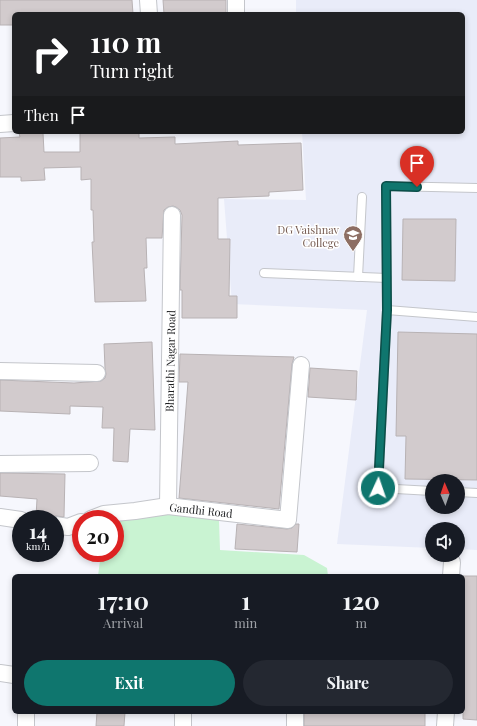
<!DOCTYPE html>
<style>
body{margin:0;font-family:"Playfair Display",serif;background:#242831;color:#f1f3f6;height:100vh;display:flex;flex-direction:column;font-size:15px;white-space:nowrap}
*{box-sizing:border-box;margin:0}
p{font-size:13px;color:#9ea1a6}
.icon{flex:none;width:22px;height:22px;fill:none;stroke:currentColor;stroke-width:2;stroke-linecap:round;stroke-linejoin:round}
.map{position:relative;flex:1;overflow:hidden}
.sheet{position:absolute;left:12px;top:574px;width:453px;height:140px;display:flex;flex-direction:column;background:#171b24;border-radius:6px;box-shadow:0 2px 6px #0003}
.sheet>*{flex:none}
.top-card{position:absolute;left:12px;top:12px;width:453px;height:122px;border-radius:6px;box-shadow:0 2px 6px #0003;background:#202124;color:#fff;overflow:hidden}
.needle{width:26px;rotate:358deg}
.buttons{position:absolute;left:425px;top:474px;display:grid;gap:8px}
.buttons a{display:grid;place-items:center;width:40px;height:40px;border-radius:50%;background:#171b24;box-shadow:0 2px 6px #0003;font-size:20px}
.speed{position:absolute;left:12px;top:510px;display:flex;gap:8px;font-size:20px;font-weight:700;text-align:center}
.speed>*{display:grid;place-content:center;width:52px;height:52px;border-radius:50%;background:#171b24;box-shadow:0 2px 6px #0003;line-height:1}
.speed small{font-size:10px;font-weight:400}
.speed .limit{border:6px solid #d22;background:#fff;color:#111}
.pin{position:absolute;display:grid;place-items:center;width:34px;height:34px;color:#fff;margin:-41px -17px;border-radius:50% 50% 50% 0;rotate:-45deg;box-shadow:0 0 4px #0007}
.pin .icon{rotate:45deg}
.me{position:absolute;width:44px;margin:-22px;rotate:3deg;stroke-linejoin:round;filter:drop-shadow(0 0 3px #0008)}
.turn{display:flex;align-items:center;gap:14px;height:84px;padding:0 12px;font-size:18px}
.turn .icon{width:52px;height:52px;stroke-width:2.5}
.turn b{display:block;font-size:28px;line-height:34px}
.then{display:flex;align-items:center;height:38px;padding:0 12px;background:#0003;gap:8px;font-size:15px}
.eta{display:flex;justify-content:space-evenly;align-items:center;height:68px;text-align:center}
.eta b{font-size:24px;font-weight:700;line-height:28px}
.button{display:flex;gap:8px;margin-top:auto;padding:8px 12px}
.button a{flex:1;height:46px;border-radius:24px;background:#0f766e;color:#fff;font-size:16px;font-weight:700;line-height:46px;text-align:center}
.button a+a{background:#242831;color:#f1f3f6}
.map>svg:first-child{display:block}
.built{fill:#e9ecf9;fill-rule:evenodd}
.green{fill:#c9f3d2}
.building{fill:#d2cbcd;stroke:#b8b2b4}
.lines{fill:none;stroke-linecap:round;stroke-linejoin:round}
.lane-casing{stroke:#c4c6cb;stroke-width:10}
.street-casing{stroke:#c4c6cb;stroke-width:18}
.lane{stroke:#fff;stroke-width:8}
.street{stroke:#fff;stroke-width:16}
.route-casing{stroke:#0a4d48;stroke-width:10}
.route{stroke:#0f766e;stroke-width:7}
.labels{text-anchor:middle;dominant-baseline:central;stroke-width:3;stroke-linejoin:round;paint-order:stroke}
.education-label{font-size:11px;fill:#785e54;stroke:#fff;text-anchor:end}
.street-label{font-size:11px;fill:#1d1e20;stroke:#fff}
</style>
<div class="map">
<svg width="477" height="726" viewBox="0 0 477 726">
<rect width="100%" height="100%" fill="#f6f7fd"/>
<path class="built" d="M296 0H477V550L458 549V529H432V548L337 544 367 310 232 304 224 199 306 200 302 132H463V14H296ZM432 481H458V507H432Z"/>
<path class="green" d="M168 511 219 520 220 550 304 555 327 568 328 576H98L101 553H115V520Z"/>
<g class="building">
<path d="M0 0H132L133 14H14V25H0Z"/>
<path d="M163 0H226V14H164Z"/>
<path d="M80 132H139V138L175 137V144L238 141V145L301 143 303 190 269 192V196L218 198V239H230L229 296H237V318H182V290H180L182 215 180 210 176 207 173 206 168 207 164 210 162 238H146L147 268H144L146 301 95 302 92 242H94L93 210H91V179L81 180V167L44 168 45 180 21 181V177H0V138L20 137 19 133H43L44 152H80Z"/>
<path d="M403 219H456L455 281 402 280Z"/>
<path d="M398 332 477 334V480L405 479 406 436H396Z"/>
<path d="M152 342 155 430 130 429 128 462 113 461 114 428H102L103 407 70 406V414L0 411V380L74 383 101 381 105 378 106 374 105 368 104 344Z"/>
<path d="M180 354 294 357 292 364 279 509 179 498 188 382H179Z"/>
<path d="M310 368 357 371 356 400 308 397Z"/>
<path d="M0 473 65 474 64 517 56 516 50 517H36L37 499 0 496Z"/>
<path d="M237 524 287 529 292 528 296 524H299L297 552 235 549Z"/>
<path d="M463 576H477V720L463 719Z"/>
<path d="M97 712H125L124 726H96Z"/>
<rect x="304" y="712" width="121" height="14"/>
</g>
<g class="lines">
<g class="lane-casing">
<g id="lane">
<path d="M264 273 387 278"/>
<path d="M358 277 362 197"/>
<path d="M387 310 386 186 477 188"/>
<path d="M432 491 378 488 387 310 477 317"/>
<path d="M458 492 477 493"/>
</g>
</g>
<g class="street-casing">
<g id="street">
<path d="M148 0 149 14"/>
<path d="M236 0V14"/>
<path d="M0 124 14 123"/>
<path d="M0 371 97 373"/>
<path d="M0 464 90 463"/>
<path d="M168 506 172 215"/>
<path d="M0 517 21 520"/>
<path d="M91 519 104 514 135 511 168 506 288 520 301 365"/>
<path d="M55 525 68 527 81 522"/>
<path d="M451 576 452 562"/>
<path d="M0 673 14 675"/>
<path d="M26 726V712"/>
<path d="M183 726V712"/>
<path d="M295 726V714"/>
<path d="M445 726 446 712"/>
</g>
</g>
<use href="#lane" class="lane"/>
<use href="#street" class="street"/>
</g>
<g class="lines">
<g class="route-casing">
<path id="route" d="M378 488 387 310 386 186 417 187"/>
</g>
<use href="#route" class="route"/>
</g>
<defs>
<g id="university-pin" transform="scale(1)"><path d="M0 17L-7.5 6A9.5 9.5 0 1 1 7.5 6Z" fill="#8d6e63" stroke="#fff"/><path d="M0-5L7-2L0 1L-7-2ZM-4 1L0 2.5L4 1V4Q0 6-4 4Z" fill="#fff"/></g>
</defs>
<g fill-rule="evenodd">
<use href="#university-pin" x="353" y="235"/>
</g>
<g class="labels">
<g class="education-label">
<text x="339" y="229">DG Vaishnav<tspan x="339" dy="13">College</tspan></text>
</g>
<g class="street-label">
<text transform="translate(170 361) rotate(-89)">Bharathi Nagar Road</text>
<text transform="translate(201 510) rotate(6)">Gandhi Road</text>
</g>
</g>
</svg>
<div class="buttons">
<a><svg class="needle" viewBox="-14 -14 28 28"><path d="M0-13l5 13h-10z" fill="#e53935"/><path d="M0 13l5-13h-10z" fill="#9ea1a6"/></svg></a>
<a><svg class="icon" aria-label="sound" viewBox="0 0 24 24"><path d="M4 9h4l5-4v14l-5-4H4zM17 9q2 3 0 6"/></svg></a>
</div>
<div class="speed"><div>14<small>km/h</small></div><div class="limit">20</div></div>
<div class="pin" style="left:417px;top:187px;background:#d93025"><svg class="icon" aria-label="arrive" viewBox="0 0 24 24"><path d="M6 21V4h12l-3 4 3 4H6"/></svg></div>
<svg class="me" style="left:378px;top:488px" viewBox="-20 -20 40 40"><circle r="17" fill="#0f766e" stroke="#fff" stroke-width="3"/><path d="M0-11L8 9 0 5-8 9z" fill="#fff"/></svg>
<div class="top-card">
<div class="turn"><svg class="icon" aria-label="right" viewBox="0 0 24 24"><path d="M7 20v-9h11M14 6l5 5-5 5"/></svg><div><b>110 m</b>Turn right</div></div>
<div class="then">Then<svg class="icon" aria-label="arrive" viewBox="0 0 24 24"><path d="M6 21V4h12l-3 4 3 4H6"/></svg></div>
</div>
<section class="sheet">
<div class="eta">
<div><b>17:10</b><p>Arrival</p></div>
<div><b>1</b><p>min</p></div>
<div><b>120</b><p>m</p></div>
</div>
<div class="button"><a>Exit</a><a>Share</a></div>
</section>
</div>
